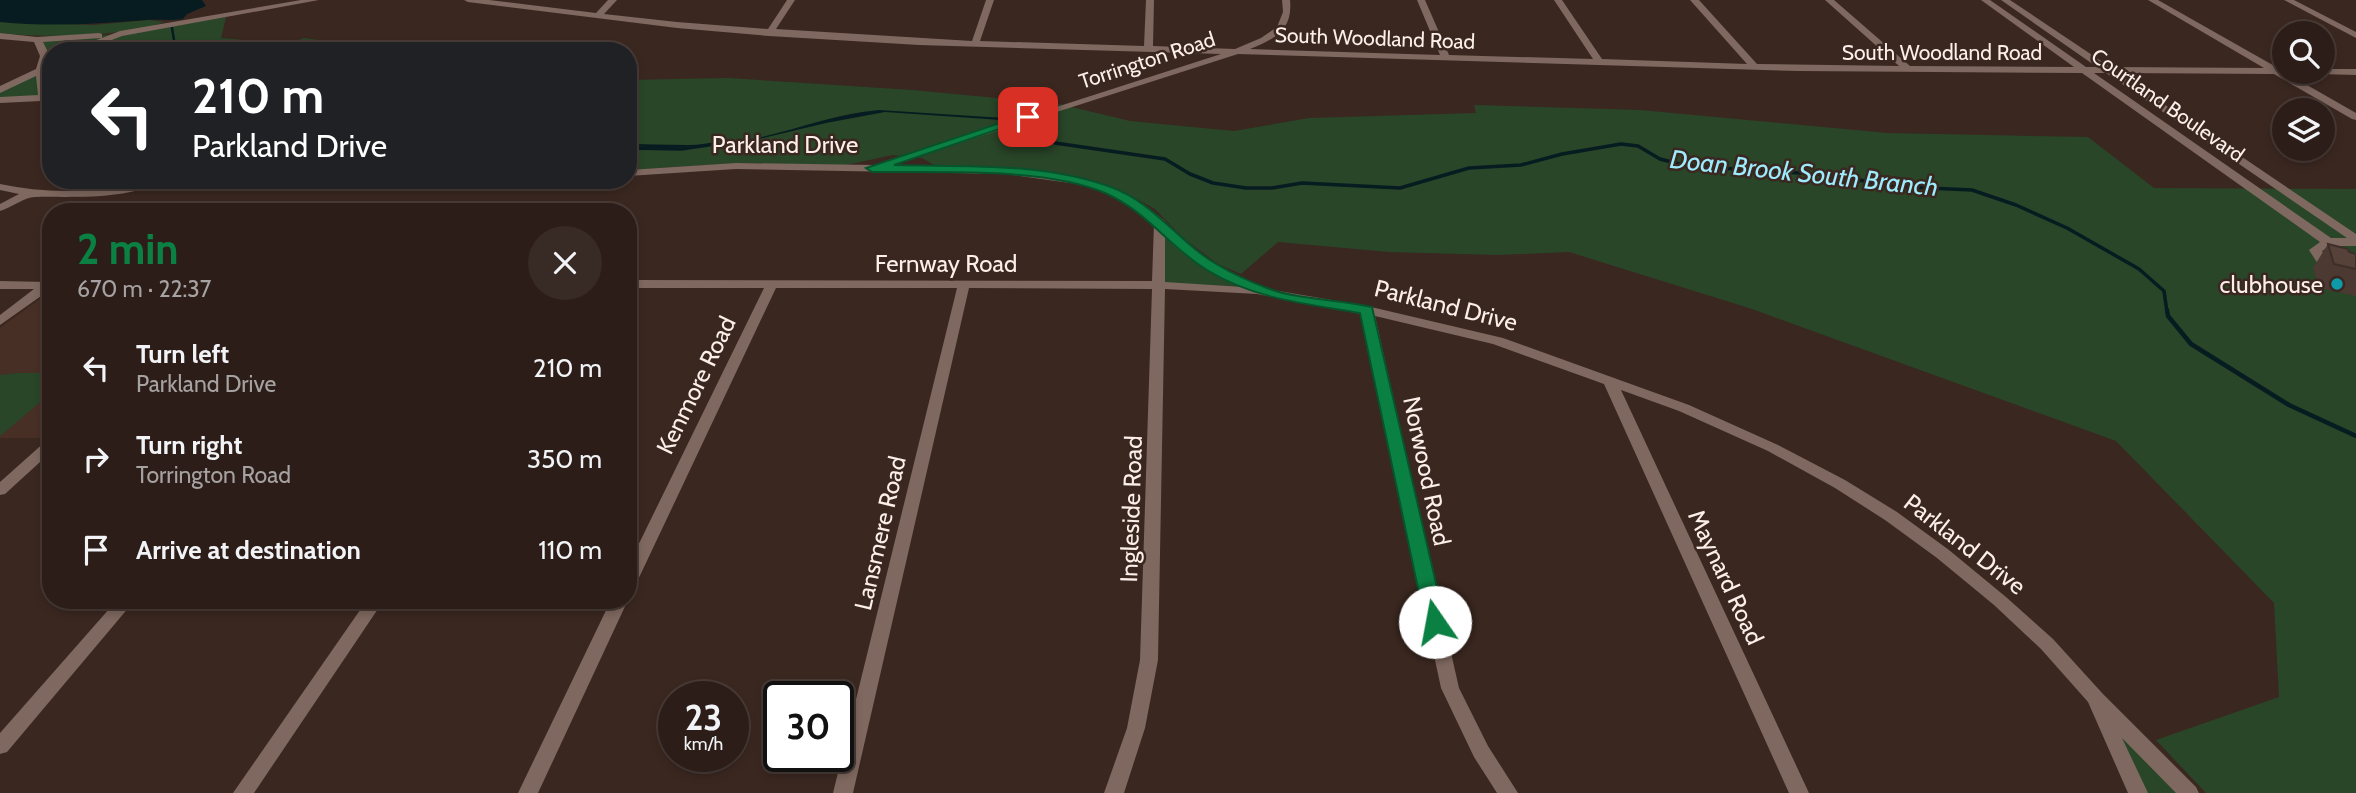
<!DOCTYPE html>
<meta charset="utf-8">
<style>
body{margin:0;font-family:Cabin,sans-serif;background:#382a25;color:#f1f3f6;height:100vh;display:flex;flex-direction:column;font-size:26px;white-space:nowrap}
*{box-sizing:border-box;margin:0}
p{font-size:23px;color:#a6a2a2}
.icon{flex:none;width:38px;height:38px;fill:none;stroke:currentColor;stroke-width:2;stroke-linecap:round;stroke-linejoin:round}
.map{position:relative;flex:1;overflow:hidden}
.details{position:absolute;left:42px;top:203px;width:595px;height:406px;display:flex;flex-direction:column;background:#2c1d18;border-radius:28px;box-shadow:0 4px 10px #0003,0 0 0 2px #483b37}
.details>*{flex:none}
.guide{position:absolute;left:42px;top:42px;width:595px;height:147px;border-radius:28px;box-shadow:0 4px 10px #0003,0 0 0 2px #483b37;background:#202124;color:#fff;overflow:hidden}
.buttons{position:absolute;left:2272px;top:21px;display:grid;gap:14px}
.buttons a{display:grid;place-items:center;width:63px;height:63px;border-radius:50%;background:#2c1d18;box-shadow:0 4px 10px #0003,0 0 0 2px #483b37;font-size:35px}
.speed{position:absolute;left:658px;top:681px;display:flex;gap:14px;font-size:35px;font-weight:700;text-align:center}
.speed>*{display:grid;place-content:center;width:91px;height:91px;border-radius:50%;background:#2c1d18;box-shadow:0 4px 10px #0003,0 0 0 2px #483b37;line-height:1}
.speed small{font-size:18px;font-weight:400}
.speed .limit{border:4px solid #111;border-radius:10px;background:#fff;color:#111}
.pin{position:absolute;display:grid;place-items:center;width:60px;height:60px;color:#fff;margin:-30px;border-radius:14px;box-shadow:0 4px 10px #0006}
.me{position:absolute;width:77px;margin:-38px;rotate:348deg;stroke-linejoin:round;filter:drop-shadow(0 0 5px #0008)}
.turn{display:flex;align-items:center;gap:24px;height:147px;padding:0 35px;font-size:32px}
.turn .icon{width:91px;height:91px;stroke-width:2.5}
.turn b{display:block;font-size:49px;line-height:60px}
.round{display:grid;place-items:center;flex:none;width:74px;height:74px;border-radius:37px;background:#382a25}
.head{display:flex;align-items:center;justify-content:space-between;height:119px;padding:0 35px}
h1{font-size:42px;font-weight:800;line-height:52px;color:#0b8043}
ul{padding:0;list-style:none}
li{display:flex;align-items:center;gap:21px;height:91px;padding:0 35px}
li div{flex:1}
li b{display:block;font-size:26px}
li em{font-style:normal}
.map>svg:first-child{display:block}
.built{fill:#482f25}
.green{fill:#294628}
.water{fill:#071c20}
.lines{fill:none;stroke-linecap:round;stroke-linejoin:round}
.stream-far2{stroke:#071c20;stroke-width:2.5}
.stream-far1{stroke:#071c20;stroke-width:3.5}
.stream{stroke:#071c20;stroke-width:4.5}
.minor{fill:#7e685f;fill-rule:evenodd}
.wall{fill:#4b3932}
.building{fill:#57423a;stroke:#3d2e29;stroke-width:2}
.route{fill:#0b8043;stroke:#07532c;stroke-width:2}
.culture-dot{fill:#0f9aa8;stroke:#3a2720;stroke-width:2.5}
.labels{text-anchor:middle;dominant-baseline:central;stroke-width:5;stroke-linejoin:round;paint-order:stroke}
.far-street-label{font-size:21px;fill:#fceee9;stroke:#3a2720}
.street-label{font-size:24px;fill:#fceee9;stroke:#3a2720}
.poi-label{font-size:24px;fill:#fceee9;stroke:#3a2720;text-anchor:end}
.water-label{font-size:26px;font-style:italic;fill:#9decfe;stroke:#3a2720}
</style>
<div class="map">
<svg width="2356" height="793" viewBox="0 0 2356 793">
<rect width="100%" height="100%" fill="#3a2720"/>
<path class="built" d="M51 291V438H0V328Z"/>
<g class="green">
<path d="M226 17 221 38 289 44 304 38 398 51H82L122 35Z"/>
<path d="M149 20 164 22C129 37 39 38 0 33V22L93 25Z"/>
<path d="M120 34 75 51H51V64L40 71 43 98 0 100V90L40 71 45 62 37 40Z"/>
<path d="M728 78 912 90 1059 104 1130 121 1234 131 1309 118 1476 113 1474 105 1640 110 1887 133 2088 137 2154 188 2356 189V793H2206L2156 740 2279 697 2274 603 2116 441 1752 309 1569 252 1498 255 1389 252 1278 242 1241 274 1218 264 1182 237 1155 209 1128 194 1085 178 1057 173 1010 168 936 166 922 158 893 155 846 165 741 163 628 170V80Z"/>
<path d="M1160 222 1177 243 1264 292 1159 285Z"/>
<path d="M18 373H51V393L0 436V375Z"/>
<path d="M2096 699 2189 793H2138Z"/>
</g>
<g class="water">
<path d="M0 0H202L206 6 187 14 183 19C170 21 159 19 146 20 97 24 49 27 0 22Z"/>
<path d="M879 110 1004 118 1001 120 885 112 826 123 746 142 670 148 628 146V144C665 144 700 147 736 142 784 135 830 114 879 110Z"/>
</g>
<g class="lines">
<g class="stream-far2">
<path d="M169 51 174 40 172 28"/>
<path d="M1018 127 1047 139"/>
</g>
<g class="stream-far1">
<path d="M1043 138 1055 143 1165 159 1190 174 1213 183 1246 188H1272L1302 183 1400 188 1469 168 1521 165 1562 154 1621 144 1638 146 1660 159 1687 166 1816 174 1852 178 1884 186 1972 190 2016 205 2067 228 2139 269 2164 291 2167 312"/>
<path d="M628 148 681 149 715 144"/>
</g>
<path class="stream" d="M2167 310 2168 316 2191 344 2289 405 2356 436"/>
<g class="minor">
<path d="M301 0H319L122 36 84 51H71L101 38 43 42 50 56 47 64 50 65 51 68 45 72 51 105 41 101 0 103V97L38 95 36 76 0 93V86L36 69 40 56 34 42 0 39V33L37 37 99 33 102 34V38L120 31Z"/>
<path d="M464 0H489L596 13 608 0H617L604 14 677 22 768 29 787 0H795L776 29 972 41 986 0H994L980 41 1144 46 1146 0H1154L1153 46 1235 49 1261 38 1277 27 1283 12 1282 0H1290C1293 30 1275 39 1250 49L1440 55 1417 0H1425L1449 55 1593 59 1554 0H1562L1602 59 1747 64 1690 0H1699L1757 64 1899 66 1825 0H1834L1910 66 2074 67 1981 0H1990L2086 67H2097L2001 0H2010L2110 67 2264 68 2148 0H2158L2278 68H2284V72H2288L2286 73 2356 113V120L2352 119 2274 74 2118 73 2356 234V246H2330L2322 251 2326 259 2356 271V279L2318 264 2309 250 2320 242 2082 73 1798 71 1238 54 891 165 1006 168 1078 178 1113 188 1138 201 1164 220 1181 241 1217 265 1267 289 1367 306 1503 338 1689 405 1778 445 1845 480 1897 512 1949 550 2006 597 2053 639 2103 694 2196 787 2199 793H2176L2122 738 2148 793H2128L2088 702 2041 649 1994 605 1937 558 1885 520 1835 488 1768 451 1679 411 1621 390 1809 793H1789L1604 384 1493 344 1375 316 1459 688 1488 746 1518 793H1497L1474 757 1441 688 1361 314 1257 294 1165 289 1158 660 1145 728 1124 793H1104L1127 728 1140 660 1152 289 969 288 853 793H833L957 288H776L636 584 634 588 628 590V566L764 288H628V280L1152 281 1154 223 1130 205 1105 192 1077 184 1006 174 736 169 628 176V170L736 163 876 165 1221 54 919 45 769 36 677 28 468 2ZM2094 73H2106L2347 238H2331ZM1165 236C1185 260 1215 274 1243 287L1165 282Z"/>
<path d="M2284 0H2294L2356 32V38Z"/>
<path d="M2322 69H2356V75L2319 74 2318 72H2322Z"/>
<path d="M142 180H160C130 201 71 196 35 197 24 197 11 208 0 211V204L19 194 0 190V184C48 194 95 194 142 180Z"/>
<path d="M0 281 48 282 51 283V289L0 325V315L34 289H0Z"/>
<path d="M51 439V452L5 494 0 495V482L46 441Z"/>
<path d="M117 600H135L7 752 0 754V733Z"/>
<path d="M367 600H384L254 793H233Z"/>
<path d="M611 600H628L538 793H518Z"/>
</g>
</g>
<path class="wall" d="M2328 244 2349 252 2356 254V296L2319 288 2313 268Z"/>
<path class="building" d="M2328 244 2348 249 2349 252 2356 254V269L2334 264Z"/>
<path class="route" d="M1024 115 1034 117 894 165C965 167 1043 162 1111 187 1155 203 1179 243 1218 265 1233 274 1251 282 1267 288 1299 300 1338 299 1372 307L1445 622 1442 627 1435 629 1428 627 1425 622 1360 313C1307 304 1254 299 1207 270 1169 247 1148 212 1105 193 1045 167 938 173 872 172L866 168Z"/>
<circle class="culture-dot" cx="2337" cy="284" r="7"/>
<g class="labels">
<g class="far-street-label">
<text transform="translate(1375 38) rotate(2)">South Woodland Road</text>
<text x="1942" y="52">South Woodland Road</text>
<text transform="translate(1147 60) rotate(-18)">Torrington Road</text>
<text transform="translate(2168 105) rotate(35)">Courtland Boulevard</text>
</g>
<g class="street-label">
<text x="785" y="144">Parkland Drive</text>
<text x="946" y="263">Fernway Road</text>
<text transform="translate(1446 305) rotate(14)">Parkland Drive</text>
<text transform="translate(696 385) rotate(-64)">Kenmore Road</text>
<text transform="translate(1427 471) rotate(78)">Norwood Road</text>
<text transform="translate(1131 509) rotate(-88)">Ingleside Road</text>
<text transform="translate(880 533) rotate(-77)">Lansmere Road</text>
<text transform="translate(1965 544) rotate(38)">Parkland Drive</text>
<text transform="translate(1726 577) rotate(65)">Maynard Road</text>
</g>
<g class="poi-label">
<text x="2323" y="284">clubhouse</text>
</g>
<g class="water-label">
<text transform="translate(1804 173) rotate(6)">Doan Brook South Branch</text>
</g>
</g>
</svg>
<div class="buttons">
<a><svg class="icon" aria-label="search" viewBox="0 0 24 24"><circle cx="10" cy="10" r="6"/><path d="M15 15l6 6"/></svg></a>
<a><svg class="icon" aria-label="layers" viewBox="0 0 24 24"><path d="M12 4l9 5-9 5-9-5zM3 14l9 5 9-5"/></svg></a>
</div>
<div class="speed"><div>23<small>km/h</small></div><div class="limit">30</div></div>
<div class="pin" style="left:1028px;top:117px;background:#d93025"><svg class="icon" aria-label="arrive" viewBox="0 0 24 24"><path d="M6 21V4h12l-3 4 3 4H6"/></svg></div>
<svg class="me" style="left:1435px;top:622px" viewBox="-20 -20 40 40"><circle r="19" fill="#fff"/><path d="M0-13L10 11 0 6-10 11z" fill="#0b8043"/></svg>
<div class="guide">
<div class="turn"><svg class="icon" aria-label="left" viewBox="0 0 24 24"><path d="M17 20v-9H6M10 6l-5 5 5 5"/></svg><div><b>210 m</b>Parkland Drive</div></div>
</div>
<section class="details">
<div class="head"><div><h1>2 min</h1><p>670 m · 22:37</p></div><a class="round"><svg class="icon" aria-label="close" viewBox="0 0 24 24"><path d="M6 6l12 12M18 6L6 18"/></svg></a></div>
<ul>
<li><svg class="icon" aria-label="left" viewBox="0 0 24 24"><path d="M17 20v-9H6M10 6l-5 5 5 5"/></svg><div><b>Turn left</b><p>Parkland Drive</p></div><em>210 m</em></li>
<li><svg class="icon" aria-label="right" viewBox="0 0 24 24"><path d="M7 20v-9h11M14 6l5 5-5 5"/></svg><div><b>Turn right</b><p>Torrington Road</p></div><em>350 m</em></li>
<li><svg class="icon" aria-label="arrive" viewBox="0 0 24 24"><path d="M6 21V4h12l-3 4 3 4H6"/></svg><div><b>Arrive at destination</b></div><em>110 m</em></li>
</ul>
</section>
</div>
